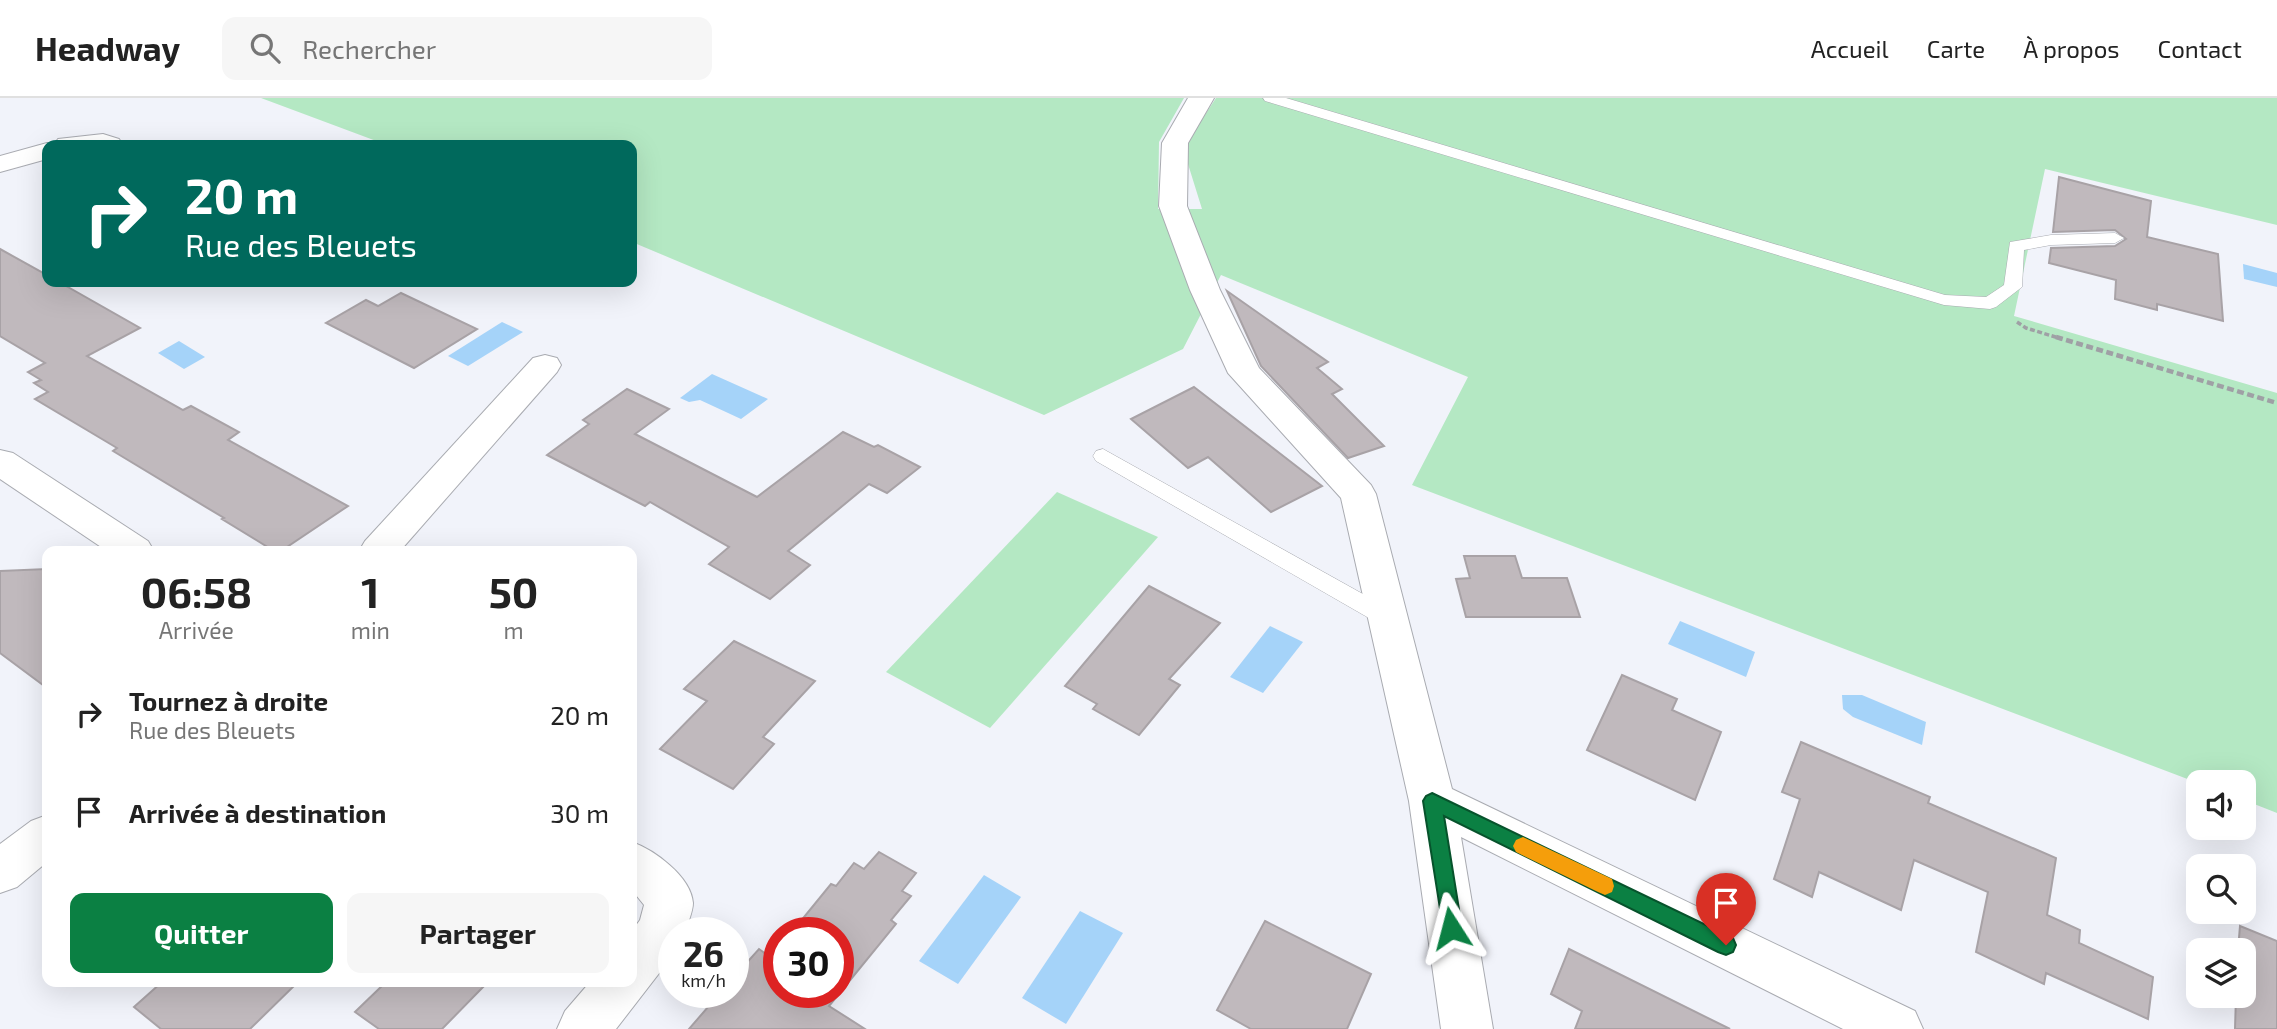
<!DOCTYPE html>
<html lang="fr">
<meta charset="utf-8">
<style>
body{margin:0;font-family:"Exo 2",sans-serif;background:#f6f6f6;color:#222;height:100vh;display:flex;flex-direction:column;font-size:26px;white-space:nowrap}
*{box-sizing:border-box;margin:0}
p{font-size:23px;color:#767676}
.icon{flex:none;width:38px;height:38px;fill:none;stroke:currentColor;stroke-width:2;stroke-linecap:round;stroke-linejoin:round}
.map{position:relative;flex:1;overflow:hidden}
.details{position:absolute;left:42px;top:448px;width:595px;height:441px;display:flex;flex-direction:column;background:#fff;border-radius:14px;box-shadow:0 7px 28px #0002}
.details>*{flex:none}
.top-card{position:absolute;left:42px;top:42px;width:595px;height:147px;border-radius:14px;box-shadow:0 7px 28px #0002;background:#00695c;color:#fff;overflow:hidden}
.buttons{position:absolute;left:2186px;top:672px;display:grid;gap:14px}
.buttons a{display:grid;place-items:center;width:70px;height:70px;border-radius:14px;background:#fff;box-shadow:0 7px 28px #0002;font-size:35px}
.speed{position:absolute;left:658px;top:819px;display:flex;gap:14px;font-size:35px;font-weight:700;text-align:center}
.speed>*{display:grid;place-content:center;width:91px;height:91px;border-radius:50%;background:#fff;box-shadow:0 7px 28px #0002;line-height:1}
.speed small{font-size:18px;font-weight:400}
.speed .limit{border:10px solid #d22;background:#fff;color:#111}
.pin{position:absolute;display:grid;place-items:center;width:60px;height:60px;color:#fff;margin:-72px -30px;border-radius:50% 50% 50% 0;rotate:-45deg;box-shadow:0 0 7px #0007}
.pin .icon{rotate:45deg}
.me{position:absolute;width:77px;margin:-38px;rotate:351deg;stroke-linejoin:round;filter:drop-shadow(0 0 5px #0008)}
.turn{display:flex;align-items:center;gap:24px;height:147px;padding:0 28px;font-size:32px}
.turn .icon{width:91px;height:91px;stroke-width:2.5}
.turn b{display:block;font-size:49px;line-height:60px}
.eta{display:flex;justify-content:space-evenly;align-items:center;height:119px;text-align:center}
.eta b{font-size:42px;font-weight:700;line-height:49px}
.action{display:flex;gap:14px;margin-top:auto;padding:14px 28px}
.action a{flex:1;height:80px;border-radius:14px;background:#0b8043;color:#fff;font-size:28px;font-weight:700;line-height:80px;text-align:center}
.action a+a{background:#f6f6f6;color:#222}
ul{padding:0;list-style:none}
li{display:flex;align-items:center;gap:21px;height:98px;padding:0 28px}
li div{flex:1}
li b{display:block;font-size:26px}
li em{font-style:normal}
header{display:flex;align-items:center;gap:42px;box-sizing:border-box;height:98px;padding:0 35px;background:#fff;border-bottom:2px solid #e0e0e0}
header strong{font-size:33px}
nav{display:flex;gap:38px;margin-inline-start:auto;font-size:24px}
.search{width:490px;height:63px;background:#f6f6f6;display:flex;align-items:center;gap:18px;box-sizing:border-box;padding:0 24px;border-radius:14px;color:#767676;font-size:26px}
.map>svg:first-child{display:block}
.green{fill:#b4e8c3}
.water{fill:#a5d3f9}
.building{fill:#c0b9bd;stroke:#a8a2a6;stroke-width:2}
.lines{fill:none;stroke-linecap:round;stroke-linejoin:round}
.service-casing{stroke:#a9abb1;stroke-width:1}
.minor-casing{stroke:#a9abb1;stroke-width:2}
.path-far1{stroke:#9fa0a5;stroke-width:3.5;stroke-dasharray:5 2.5;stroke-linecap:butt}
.path{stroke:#9fa0a5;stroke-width:4.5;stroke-dasharray:7 3.5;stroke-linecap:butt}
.service{fill:#fff;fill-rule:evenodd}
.minor{fill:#fff;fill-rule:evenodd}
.route{fill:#0b8043;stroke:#07532c;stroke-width:2}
.slow{fill:#f59e0b}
</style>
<header>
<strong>Headway</strong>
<div class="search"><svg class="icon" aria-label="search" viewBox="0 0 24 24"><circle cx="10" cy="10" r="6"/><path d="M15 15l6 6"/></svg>Rechercher</div>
<nav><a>Accueil</a><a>Carte</a><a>À propos</a><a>Contact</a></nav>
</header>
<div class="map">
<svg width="2277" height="931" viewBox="0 0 2277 931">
<rect width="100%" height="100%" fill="#f1f3fa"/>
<g class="green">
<path d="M261 0H1184L1159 44 1158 111H1202L1183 50 1216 0H2277V127L2045 71 2014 218 2277 295V715L2244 702V684L2198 685 1412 387 1468 279 1221 177 1183 251 1044 317 632 144V47H387Z"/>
<path d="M1057 394 1158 439 990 630 886 574Z"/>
</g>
<g class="water">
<path d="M2243 166 2277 175V189L2244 181Z"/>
<path d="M502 224 523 234 468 268 448 258Z"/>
<path d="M179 243 205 259 184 271 158 255Z"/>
<path d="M712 276 768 301 741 321 700 302 689 304 680 300Z"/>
<path d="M1680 523 1755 554 1746 579 1668 546Z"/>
<path d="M1270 528 1303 544 1263 595 1230 579Z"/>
<path d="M1842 597H1862L1926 624 1922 647 1853 619 1843 611Z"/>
<path d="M984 777 1021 799 958 886 919 863Z"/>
<path d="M1080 813 1123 835 1066 926 1022 900Z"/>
</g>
<g class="building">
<path d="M2059 79 2151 103 2147 139 2218 156 2223 223 2157 206V212L2115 201 2116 182 2049 165 2051 150 2115 148 2126 141 2115 132 2053 134Z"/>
<path d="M0 151 47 177V184H59L140 230 87 258 183 312 191 308 239 334 228 342 348 408 281 453H274L222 421 224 420 113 353 117 350 35 301 48 294 34 285 41 282 28 274 45 265 0 238Z"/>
<path d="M1227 193 1328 264 1317 270 1342 291 1332 296 1384 348 1348 360 1261 268Z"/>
<path d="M401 195 477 231 414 270 326 225 366 202 378 208Z"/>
<path d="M1194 289 1322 388 1271 414 1208 359 1188 370 1131 321Z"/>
<path d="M627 291 669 311 635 336 757 399 843 334 874 349 878 347 920 369 887 395 869 386 788 453 810 467 770 501 709 466 729 449 650 404 645 408 547 357 589 326 583 322Z"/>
<path d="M1464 458H1515L1522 480H1567L1580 519H1466L1456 481 1470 480Z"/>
<path d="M47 471V590L0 555V473Z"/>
<path d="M1149 488 1220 525 1169 581 1180 587 1139 637 1093 611 1097 606 1065 588Z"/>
<path d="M734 543 815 583 763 639 774 646 733 691 660 651 707 603 684 591Z"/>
<path d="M1622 577 1677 601 1672 612 1721 634 1695 702 1587 652Z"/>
<path d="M1801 644 1930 699 1928 705 2056 760 2047 817 2080 832 2079 845 2153 879 2148 921 2046 875 2044 886 1976 854 1988 794 1914 762 1901 812 1819 774 1812 799 1774 781 1800 701 1782 694Z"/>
<path d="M879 754 916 775 902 793 911 798 891 822 896 826 829 908 865 931H689L721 894H733V880L759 851 770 859 779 849V894H838V835H791L831 786 836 788 854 765 864 771Z"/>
<path d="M1265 823 1371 876 1347 931H1251L1217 912Z"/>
<path d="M2240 828 2277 843V931H2235L2236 898H2244V852H2238Z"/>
<path d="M1569 851 1730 931H1575L1582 913 1551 896Z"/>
<path d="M162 884H298L250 931H161L134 909Z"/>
<path d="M386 884H488L442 931H379L355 914Z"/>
</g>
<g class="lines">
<g class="service-casing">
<g id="service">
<path d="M1263 0H1286L1945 197 1986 199 2004 187 2010 144 2051 137 2115 135 2124 140 2115 145 2051 147 2024 152 2022 189 1996 209 1990 211 1944 207 1265 3Z"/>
<path d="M1103 351 1397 515 1401 521 1397 527 1389 530 1381 527 1096 363 1093 358 1096 353Z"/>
</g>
</g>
<g class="minor-casing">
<g id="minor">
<path d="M1188 0H1214L1188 45 1187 108 1220 192 1259 270 1371 387 1376 396 1452 691 1915 913 1923 931H1843L1461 739 1493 931H1441L1409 703 1341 400 1228 275 1190 192 1159 108 1162 45Z"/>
<path d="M103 36 119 41 123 47H47V61L0 74V58L47 45 54 47 58 41Z"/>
<path d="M545 257 557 260 561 267 557 274 400 453H359L365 443 533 260Z"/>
<path d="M0 352 13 355 148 443 154 453H107L0 381Z"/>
<path d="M47 717V764L17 789 0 795V746L31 723Z"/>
<path d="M632 744C654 752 691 778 693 805 693 813 688 824 686 832L685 835H674V856L616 931H557L565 913 590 884H632V833L640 822 644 807 632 792Z"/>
</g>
</g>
<path class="path-far1" d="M2017 224 2026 230 2062 241"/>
<path class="path" d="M2056 239 2277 305"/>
<use href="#service" class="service"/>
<use href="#minor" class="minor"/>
</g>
<path class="route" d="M1432 695 1733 840 1736 847 1733 854 1726 857 1718 854 1444 718 1462 830 1459 836 1451 839 1444 836 1423 703 1426 698Z"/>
<path class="slow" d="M1523 739 1612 781 1614 788 1612 794 1605 797 1598 794 1516 754 1513 748 1516 742Z"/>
</svg>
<div class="buttons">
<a><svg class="icon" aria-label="sound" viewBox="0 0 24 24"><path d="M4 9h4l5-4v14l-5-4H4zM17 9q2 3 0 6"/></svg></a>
<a><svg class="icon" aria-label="search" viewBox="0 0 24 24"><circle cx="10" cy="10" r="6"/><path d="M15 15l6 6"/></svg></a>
<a><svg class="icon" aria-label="layers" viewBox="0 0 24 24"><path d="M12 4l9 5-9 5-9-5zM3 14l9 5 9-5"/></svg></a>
</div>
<div class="speed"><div>26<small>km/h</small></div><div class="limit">30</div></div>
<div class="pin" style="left:1726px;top:847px;background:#d93025"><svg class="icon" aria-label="arrive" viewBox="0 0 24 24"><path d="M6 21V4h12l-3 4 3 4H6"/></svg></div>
<svg class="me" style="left:1451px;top:830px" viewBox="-20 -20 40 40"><path d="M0-17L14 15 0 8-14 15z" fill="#0b8043" stroke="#fff" stroke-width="4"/></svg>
<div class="top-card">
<div class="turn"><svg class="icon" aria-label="right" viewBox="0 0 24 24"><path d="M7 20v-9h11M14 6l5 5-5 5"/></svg><div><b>20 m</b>Rue des Bleuets</div></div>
</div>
<section class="details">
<div class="eta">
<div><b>06:58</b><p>Arrivée</p></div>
<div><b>1</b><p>min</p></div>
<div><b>50</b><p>m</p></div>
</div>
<ul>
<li><svg class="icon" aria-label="right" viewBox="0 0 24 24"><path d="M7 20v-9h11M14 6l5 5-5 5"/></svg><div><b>Tournez à droite</b><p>Rue des Bleuets</p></div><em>20 m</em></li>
<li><svg class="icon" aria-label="arrive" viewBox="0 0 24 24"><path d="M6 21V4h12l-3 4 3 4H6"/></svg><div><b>Arrivée à destination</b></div><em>30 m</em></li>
</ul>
<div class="action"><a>Quitter</a><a>Partager</a></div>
</section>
</div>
